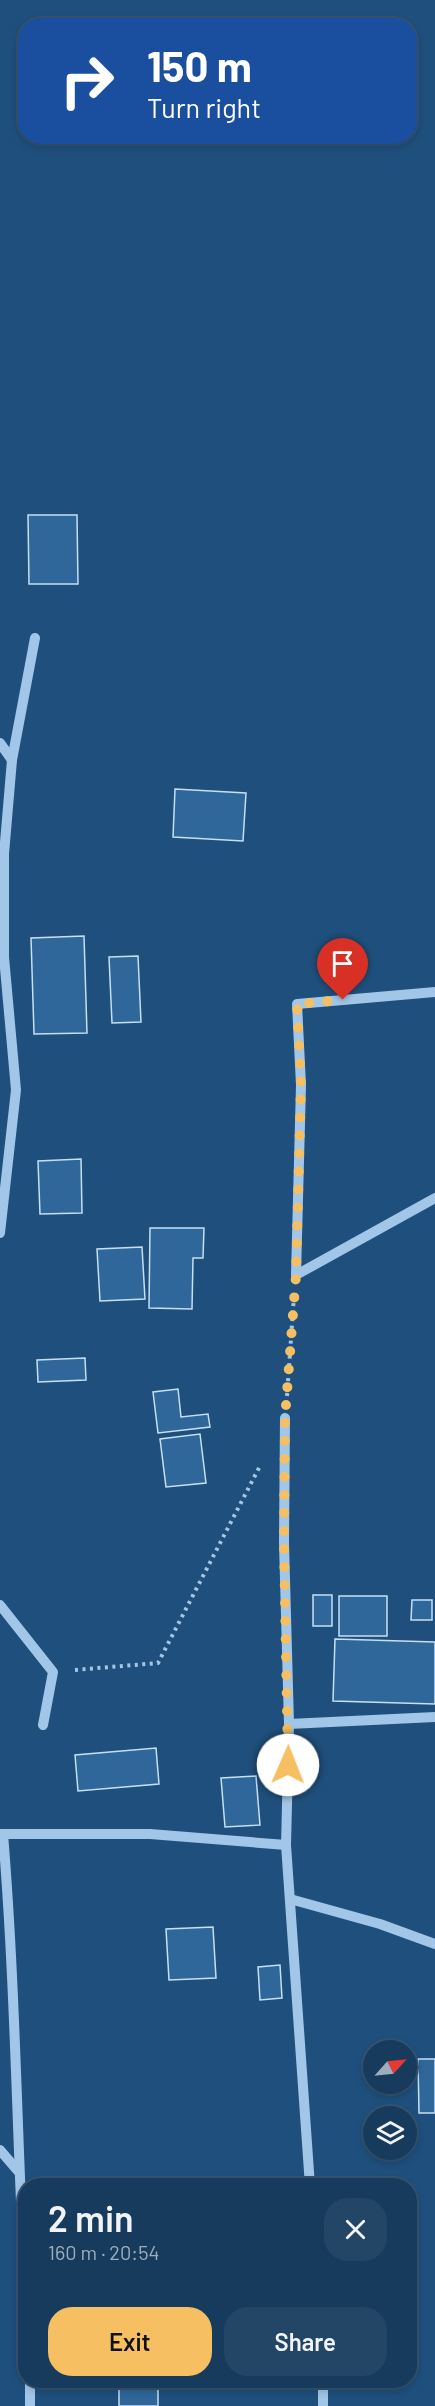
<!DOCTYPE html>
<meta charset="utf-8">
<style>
body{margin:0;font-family:Barlow,sans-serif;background:#244666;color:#f1f3f6;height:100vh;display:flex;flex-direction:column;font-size:22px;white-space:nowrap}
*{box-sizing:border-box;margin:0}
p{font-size:20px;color:#9eadbc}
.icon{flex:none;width:33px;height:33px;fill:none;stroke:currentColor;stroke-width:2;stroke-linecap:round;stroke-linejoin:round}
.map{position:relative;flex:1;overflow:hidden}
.panel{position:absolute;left:18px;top:2178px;width:399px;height:210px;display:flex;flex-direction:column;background:#173b5d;border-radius:24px;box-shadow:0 3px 9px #0003,0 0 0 2px #365572}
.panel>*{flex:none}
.banner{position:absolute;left:18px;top:18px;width:399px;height:126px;border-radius:24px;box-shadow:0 3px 9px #0003,0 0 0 2px #365572;background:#1a4fa0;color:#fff;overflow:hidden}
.needle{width:39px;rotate:63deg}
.fabs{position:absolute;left:363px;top:2040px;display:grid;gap:12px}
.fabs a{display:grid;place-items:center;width:54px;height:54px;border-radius:50%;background:#173b5d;box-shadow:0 3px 9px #0003,0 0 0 2px #365572;font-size:30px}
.pin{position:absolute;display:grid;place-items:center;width:51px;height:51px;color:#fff;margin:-62px -26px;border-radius:50% 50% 50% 0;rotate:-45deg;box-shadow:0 0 6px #0007}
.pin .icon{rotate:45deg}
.me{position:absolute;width:66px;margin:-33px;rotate:1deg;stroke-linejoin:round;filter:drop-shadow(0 0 4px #0008)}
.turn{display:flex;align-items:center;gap:21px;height:126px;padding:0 30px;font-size:27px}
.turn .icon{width:78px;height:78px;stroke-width:2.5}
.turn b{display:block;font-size:42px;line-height:51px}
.round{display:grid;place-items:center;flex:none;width:63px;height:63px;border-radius:24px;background:#244666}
.summary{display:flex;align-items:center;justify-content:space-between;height:102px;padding:0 30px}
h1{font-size:36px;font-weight:600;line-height:45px}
.action{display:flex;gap:12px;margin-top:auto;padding:12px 30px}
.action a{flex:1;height:69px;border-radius:24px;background:#f5bf62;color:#111;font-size:24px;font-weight:600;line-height:69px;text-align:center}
.action a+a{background:#244666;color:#f1f3f6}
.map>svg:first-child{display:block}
.building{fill:#2f679a;stroke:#c5dff5;stroke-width:1.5}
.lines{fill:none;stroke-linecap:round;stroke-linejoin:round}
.path{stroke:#a2c6e7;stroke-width:4;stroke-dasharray:3 4.5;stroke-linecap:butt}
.minor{stroke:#a2c6e7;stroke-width:10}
.route{stroke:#f5bf62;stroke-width:10;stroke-dasharray:0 18}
</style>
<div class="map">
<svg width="435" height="2406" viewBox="0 0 435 2406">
<rect width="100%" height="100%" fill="#1f4f7c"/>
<g class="building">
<path d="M28 515H77L78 584H29Z"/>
<path d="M175 789 246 793 243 841 173 837Z"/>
<path d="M84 936 87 1033 34 1034 31 938Z"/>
<path d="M138 956 141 1022 112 1023 109 957Z"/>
<path d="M81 1159 82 1213 40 1214 38 1161Z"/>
<path d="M150 1228H204L203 1258H193L192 1309 149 1308Z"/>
<path d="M142 1247 145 1299 100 1301 97 1249Z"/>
<path d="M85 1358 86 1380 38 1382 37 1360Z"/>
<path d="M178 1389 181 1417 208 1414 210 1427 158 1433 153 1392Z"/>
<path d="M200 1434 206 1483 166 1487 160 1439Z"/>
<rect x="313" y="1595" width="19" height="31"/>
<rect x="339" y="1596" width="48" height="40"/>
<path d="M412 1600H432V1620H411Z"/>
<path d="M335 1639 435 1642V1704L333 1701Z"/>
<path d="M156 1748 159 1784 78 1791 75 1755Z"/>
<path d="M256 1776 260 1825 225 1827 221 1778Z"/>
<path d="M213 1927 216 1978 169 1980 166 1929Z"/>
<path d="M280 1965 282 1998 260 2000 258 1967Z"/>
<path d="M418 2059H435V2113H419Z"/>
<rect x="119" y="2380" width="39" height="26"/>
</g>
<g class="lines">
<g class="path">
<path d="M287 1396 294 1296"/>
<path d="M75 1670 158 1663 261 1464"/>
</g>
<g class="minor">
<path d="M0 743 12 760"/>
<path d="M0 1233 16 1090 4 957V854L12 760 35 638"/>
<path d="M296 1275 301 1085 297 1004 435 992"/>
<path d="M296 1275 435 1198"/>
<path d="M285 1418 284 1543 289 1724 286 1845 310 2186"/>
<path d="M0 1605 53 1672 43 1725"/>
<path d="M289 1724 435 1717"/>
<path d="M0 1834H3C16 1992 17 2150 26 2308"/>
<path d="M3 1834H150L286 1845"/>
<path d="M290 1899 380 1924 435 1944"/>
<path d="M0 2150 18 2171"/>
<path d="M30 2380V2406"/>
<path d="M323 2380V2406"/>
</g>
</g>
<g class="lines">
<path class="route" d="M288 1765 284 1543 285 1418 296 1275 301 1085 297 1004 343 1000"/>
</g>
</svg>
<div class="fabs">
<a><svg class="needle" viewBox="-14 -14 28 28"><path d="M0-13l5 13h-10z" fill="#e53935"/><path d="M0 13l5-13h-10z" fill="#9eadbc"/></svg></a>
<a><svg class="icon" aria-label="layers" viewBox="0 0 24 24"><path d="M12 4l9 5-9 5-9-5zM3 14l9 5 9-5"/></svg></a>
</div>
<div class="pin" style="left:343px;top:1000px;background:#d93025"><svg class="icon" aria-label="arrive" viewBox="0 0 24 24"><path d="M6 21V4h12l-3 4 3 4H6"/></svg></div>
<svg class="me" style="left:288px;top:1765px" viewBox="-20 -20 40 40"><circle r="19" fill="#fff"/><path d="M0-13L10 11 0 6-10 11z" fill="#f5bf62"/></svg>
<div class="banner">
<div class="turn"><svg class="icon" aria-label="right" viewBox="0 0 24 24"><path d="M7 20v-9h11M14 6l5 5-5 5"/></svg><div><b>150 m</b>Turn right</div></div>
</div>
<section class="panel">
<div class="summary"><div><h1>2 min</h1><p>160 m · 20:54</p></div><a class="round"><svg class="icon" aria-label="close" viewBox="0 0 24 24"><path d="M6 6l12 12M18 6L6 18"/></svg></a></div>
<div class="action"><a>Exit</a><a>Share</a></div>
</section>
</div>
